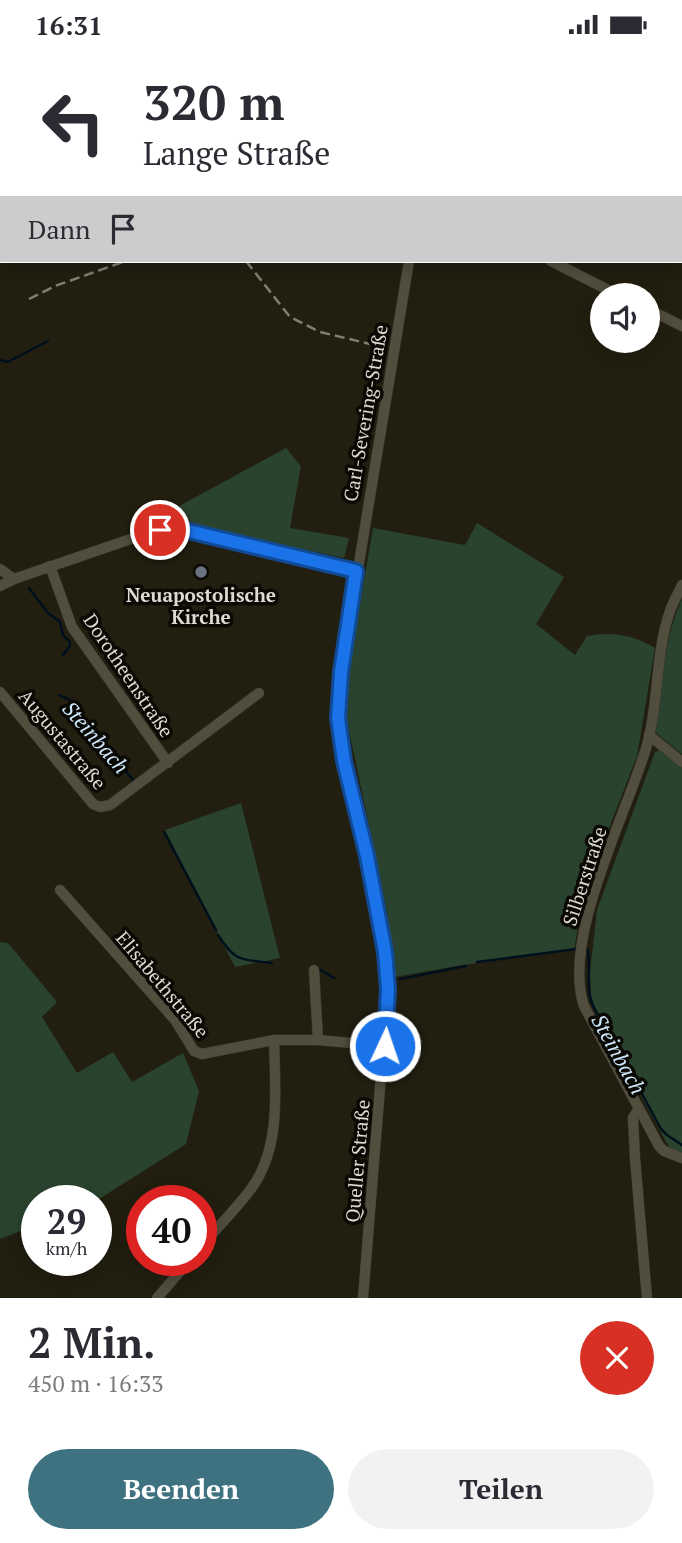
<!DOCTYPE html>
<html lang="de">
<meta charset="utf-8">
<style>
body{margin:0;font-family:"PT Serif",serif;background:#f2f2f3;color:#2b2b33;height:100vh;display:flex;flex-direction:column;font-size:26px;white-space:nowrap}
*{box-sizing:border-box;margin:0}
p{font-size:23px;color:#7c7c81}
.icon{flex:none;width:38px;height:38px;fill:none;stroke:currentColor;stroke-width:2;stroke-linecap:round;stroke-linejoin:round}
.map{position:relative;height:1249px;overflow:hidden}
.details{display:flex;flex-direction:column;background:#fff;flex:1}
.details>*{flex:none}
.banner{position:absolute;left:0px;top:0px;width:682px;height:214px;box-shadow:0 4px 18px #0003;background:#fff;color:#2b2b33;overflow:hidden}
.tools{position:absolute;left:590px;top:234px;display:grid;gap:14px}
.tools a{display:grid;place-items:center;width:70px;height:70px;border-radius:50%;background:#fff;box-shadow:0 4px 18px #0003;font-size:35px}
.speed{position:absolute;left:21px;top:1136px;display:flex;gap:14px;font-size:35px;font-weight:700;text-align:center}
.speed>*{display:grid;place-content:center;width:91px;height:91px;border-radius:50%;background:#fff;box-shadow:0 4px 18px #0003;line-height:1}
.speed small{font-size:18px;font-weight:400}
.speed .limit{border:10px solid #d22;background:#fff;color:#111}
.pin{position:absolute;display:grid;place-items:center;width:60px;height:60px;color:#fff;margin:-30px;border:4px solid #fff;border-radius:50%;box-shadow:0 2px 7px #0007}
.me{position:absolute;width:77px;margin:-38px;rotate:3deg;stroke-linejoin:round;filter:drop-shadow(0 0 5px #0008)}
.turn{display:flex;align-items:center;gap:24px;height:147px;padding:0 28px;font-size:32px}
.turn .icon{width:91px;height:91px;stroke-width:2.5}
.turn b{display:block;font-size:49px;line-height:60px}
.then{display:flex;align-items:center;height:66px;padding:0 28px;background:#0003;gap:14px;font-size:26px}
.round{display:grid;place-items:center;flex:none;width:74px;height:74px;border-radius:37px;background:#f2f2f3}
.summary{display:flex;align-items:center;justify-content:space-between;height:119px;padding:0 28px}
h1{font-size:42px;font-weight:700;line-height:52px}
.button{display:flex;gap:14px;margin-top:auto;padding:14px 28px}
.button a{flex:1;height:80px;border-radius:42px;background:#3e7281;color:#fff;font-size:28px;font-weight:700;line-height:80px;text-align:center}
.button a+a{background:#f2f2f3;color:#2b2b33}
.status{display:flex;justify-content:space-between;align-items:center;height:49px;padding:0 35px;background:#fff;direction:ltr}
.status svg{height:19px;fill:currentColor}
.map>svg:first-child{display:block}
.green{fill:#2a432e}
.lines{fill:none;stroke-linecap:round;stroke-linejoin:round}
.stream{stroke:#000f1d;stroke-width:2.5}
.minor-casing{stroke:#39372f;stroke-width:11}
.minor{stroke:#514e3e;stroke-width:10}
.rail{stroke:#827f73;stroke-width:2.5;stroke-dasharray:10 5;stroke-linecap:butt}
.route-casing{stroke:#114b97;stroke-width:18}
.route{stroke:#1a73e8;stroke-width:12}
.worship-dot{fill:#6b7280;stroke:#0a0904;stroke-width:2.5}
.labels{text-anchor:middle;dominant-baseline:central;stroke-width:7;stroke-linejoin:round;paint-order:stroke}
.street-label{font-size:19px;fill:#dcdad1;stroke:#0a0904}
.poi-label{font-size:19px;font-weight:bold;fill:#dcdad1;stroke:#0a0904}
.water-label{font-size:21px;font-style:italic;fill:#cee7fc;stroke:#0a0904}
</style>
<div class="status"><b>16:31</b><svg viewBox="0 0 49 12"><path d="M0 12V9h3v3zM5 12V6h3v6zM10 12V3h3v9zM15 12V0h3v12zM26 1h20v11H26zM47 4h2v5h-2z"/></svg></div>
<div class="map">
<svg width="682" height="1249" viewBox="0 0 682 1249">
<rect width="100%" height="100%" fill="#221f10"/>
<g class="green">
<path d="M471 0H682V113L681 2Z"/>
<path d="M286 399 301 417 290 479 349 489 344 509 157 469Z"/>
<path d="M477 474 564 528 536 575 575 606 587 587C612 582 634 586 655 599L637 707 608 782 580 866 574 901 462 916 395 928 387 863 346 667 345 642 373 479 465 496Z"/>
<path d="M682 550V705L655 683C661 639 663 591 682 550Z"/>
<path d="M659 701 682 718V1105L669 1098 596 965 591 946 590 923 597 861 655 703Z"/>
<path d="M241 754 280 909 235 918 165 781Z"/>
<path d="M0 893 8 894 57 953 42 968 77 1024 113 1003 132 1033 183 1004 199 1042 186 1095 96 1152H37V1176L0 1190Z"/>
</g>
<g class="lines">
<g class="stream">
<path d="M0 129H2"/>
<path d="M0 311 8 313 48 292"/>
<path d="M29 539 48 564 60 573 63 586 70 593V597L63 606"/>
<path d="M59 646 68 650 79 662 100 694 107 699 133 731"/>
<path d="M164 783 216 881"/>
<path d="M218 886C236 914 241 910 272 914"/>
<path d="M588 901C592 932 581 944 603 973L661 1080 667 1086 682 1096"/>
<path d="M477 913 576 900"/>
<path d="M319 920 334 929"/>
<path d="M400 930 466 917"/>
</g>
<g class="minor-casing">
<g id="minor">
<path d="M447 2V0"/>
<path d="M551 212 620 247"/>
<path d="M648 260 682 277"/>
<path d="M50 517 72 578 168 714"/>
<path d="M0 520 14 530"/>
<path d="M682 536C678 545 672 555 669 565 655 607 659 654 647 696 627 765 561 889 584 957L659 1097 664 1102 682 1109"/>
<path d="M0 537 14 530 160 480 173 479 357 522"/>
<path d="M0 643 93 755 100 758 110 756 259 644"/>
<path d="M649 686 682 713"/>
<path d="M60 841 175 971 194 1002 202 1005 274 991H318L385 997"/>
<path d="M314 921 318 991"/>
<path d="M638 1061 633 1069 635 1109 647 1249"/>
<path d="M201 1197C218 1178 236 1160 251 1140 282 1098 275 1039 274 991"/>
<path d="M157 1249 190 1211"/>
<path d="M363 1249 388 940C384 895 377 850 367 806 354 751 338 699 338 641L409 212"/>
</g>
</g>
<use href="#minor" class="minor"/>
<g class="rail">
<path d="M195 2 199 0"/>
<path d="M214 2 218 0"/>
<path d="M0 102 2 101"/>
<path d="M246 212 290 268 320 283 370 295"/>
<path d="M29 250 55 237 126 212"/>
</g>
</g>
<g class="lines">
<g class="route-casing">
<path id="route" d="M160 481H184L356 522 341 623 338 669 344 712 367 807 385 903 388 940 385 997"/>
</g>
<use href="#route" class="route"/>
</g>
<circle class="worship-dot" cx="201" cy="523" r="7"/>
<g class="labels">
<g class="street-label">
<text transform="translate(365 364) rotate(-80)">Carl-Severing-Straße</text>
<text transform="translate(129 626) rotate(56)">Dorotheenstraße</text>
<text transform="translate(63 690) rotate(50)">Augustastraße</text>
<text transform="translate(584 827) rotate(-72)">Silberstraße</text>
<text transform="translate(163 935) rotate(50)">Elisabethstraße</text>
<text transform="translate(357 1112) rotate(-85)">Queller Straße</text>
</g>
<g class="poi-label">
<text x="201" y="545">Neuapostolische<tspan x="201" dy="22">Kirche</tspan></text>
</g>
<g class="water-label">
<text transform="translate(96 688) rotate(49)">Steinbach</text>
<text transform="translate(619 1005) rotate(61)">Steinbach</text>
</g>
</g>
</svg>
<div class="tools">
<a><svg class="icon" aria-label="sound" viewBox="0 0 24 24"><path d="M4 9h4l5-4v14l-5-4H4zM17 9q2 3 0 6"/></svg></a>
</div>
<div class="speed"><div>29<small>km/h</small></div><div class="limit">40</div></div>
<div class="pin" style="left:160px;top:481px;background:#d93025"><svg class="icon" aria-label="arrive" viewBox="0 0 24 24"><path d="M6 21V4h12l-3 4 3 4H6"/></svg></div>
<svg class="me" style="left:385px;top:997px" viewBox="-20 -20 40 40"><circle r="17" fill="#1a73e8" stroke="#fff" stroke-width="3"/><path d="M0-11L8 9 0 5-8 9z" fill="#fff"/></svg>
<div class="banner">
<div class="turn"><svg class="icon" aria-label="left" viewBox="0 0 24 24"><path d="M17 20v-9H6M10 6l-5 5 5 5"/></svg><div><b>320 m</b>Lange Straße</div></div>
<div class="then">Dann<svg class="icon" aria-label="arrive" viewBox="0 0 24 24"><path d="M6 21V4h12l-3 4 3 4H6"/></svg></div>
</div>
</div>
<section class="details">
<div class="summary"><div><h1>2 Min.</h1><p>450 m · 16:33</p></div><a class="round" style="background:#d93025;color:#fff"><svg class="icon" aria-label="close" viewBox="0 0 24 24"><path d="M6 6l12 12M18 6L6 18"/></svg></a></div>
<div class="button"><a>Beenden</a><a>Teilen</a></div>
</section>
